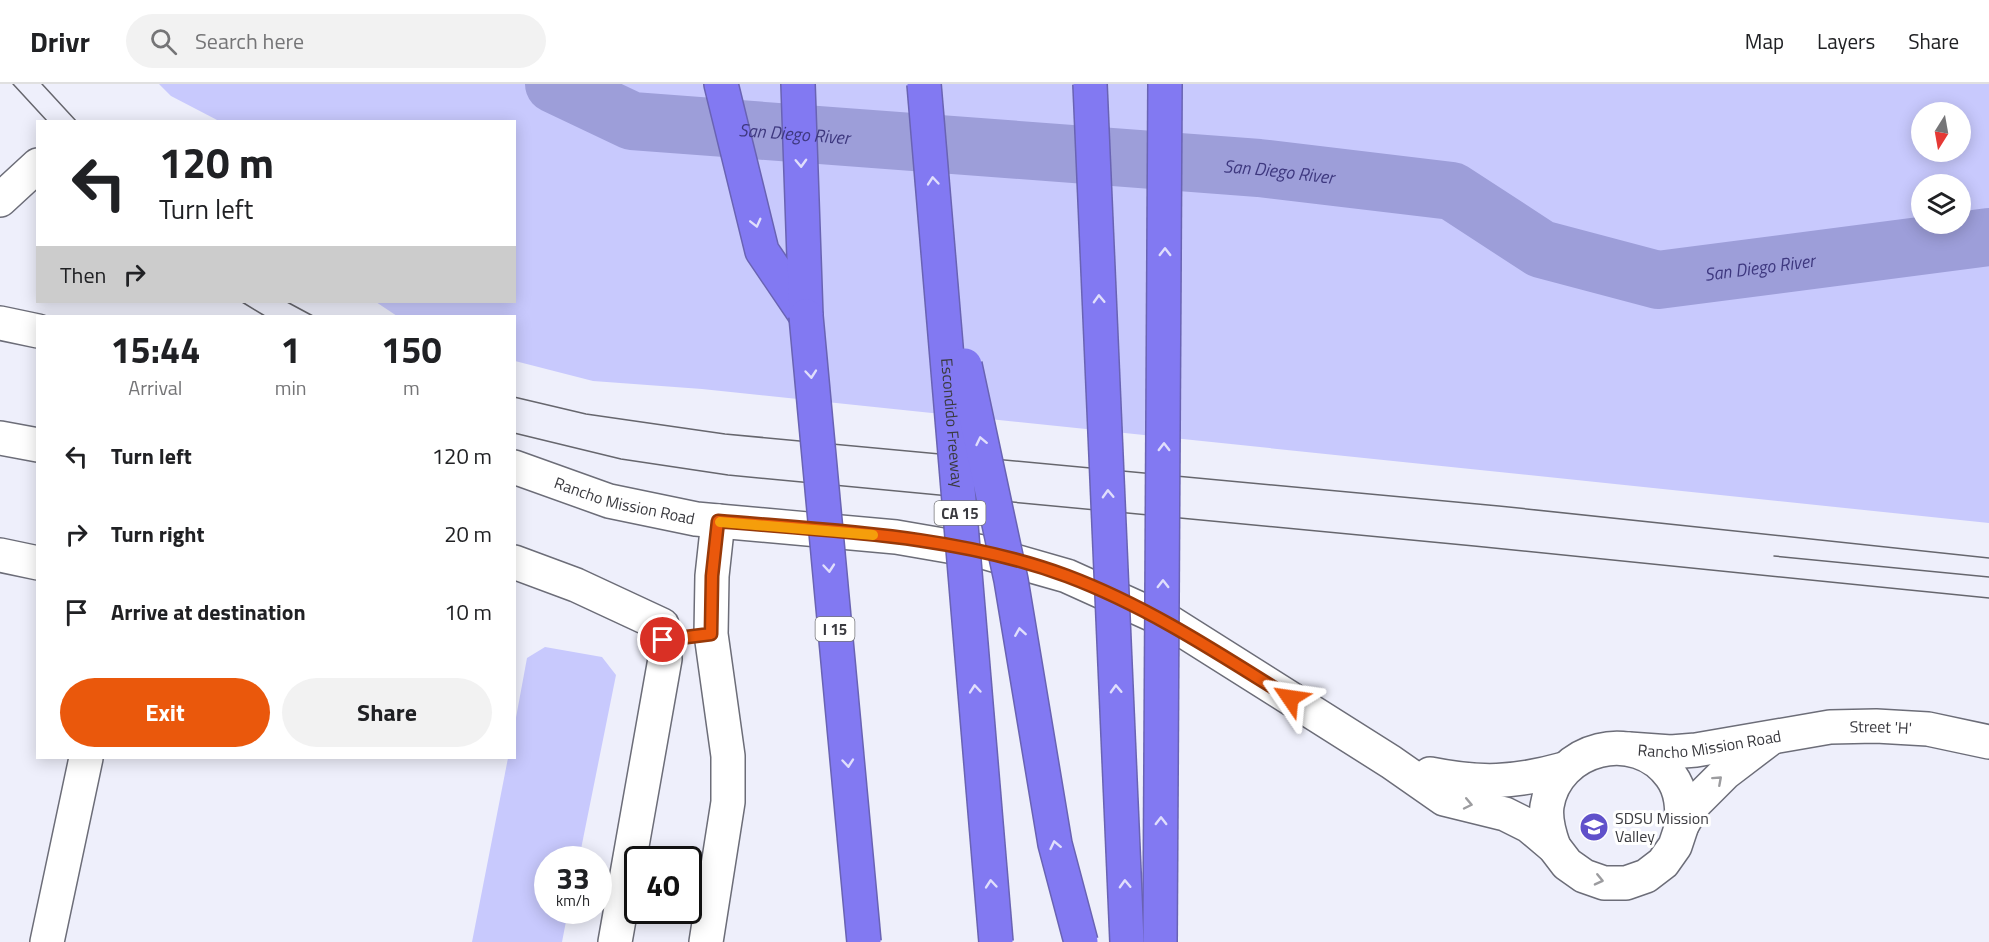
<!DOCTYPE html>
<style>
body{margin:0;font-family:"Titillium Web",sans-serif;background:#f2f2f2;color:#202124;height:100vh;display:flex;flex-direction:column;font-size:22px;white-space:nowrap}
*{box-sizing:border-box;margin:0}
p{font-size:20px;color:#757577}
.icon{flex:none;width:33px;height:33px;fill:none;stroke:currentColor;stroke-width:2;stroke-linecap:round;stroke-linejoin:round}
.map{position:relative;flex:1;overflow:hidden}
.panel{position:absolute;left:36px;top:231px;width:480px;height:444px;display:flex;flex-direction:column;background:#fff;border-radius:0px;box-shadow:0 3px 15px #0003}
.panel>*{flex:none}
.guide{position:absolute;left:36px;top:36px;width:480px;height:183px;border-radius:0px;box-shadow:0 3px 15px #0003;background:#fff;color:#202124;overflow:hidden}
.needle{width:39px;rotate:191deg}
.buttons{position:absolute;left:1911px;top:18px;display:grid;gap:12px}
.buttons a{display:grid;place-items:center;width:60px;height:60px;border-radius:50%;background:#fff;box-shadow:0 3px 15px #0003;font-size:30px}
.speed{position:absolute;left:534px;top:762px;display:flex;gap:12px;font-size:30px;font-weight:700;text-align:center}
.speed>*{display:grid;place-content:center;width:78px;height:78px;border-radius:50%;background:#fff;box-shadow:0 3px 15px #0003;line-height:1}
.speed small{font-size:15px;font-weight:400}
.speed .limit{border:3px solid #111;border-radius:9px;background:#fff;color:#111}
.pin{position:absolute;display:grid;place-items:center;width:51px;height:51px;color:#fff;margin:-26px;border:3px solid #fff;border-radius:50%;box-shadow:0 2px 6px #0007}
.me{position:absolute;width:66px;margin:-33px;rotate:302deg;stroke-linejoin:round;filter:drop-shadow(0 0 4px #0008)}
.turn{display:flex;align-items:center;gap:21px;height:126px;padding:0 24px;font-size:27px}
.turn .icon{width:78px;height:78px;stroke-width:2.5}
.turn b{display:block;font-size:42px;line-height:51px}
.then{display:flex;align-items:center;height:57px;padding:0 24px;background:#0003;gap:12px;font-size:22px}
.eta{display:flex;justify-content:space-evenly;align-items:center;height:102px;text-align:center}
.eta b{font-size:36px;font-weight:700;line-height:42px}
.cta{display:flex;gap:12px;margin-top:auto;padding:12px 24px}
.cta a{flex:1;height:69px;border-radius:36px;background:#ea580c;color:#fff;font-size:24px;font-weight:700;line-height:69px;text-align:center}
.cta a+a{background:#f2f2f2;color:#202124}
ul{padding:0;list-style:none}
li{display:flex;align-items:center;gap:18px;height:78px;padding:0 24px}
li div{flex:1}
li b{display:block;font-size:22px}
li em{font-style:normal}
header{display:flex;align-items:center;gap:36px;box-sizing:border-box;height:84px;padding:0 30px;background:#fff;border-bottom:2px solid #e0e0e0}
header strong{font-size:28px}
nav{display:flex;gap:33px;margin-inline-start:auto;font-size:21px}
.search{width:420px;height:54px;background:#f2f2f2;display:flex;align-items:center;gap:15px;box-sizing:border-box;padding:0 21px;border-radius:33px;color:#757577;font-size:22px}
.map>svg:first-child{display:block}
.green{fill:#c8c9fd;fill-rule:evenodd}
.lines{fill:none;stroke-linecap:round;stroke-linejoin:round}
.river{stroke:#9d9ed9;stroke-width:58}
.minor-casing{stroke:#6c6d78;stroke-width:36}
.highway-casing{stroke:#6963b3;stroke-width:36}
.minor{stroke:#fff;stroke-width:33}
.highway{stroke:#8279f2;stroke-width:33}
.tram{stroke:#66666d;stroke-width:1.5}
.highway-bridge-casing{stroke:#6963b3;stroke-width:36;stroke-linecap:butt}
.highway-bridge{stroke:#8279f2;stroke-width:33}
.oneway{stroke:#e0defc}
.oneway2{stroke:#9c9c9f}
.route-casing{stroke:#983908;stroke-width:15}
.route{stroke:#ea580c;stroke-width:10}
.slow{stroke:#f59e0b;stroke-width:10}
.labels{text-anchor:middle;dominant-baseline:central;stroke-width:6;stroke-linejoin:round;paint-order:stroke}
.shield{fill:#fff;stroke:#757579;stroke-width:1.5}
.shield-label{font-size:15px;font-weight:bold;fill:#3a3a3f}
.street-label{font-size:16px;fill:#3a3a3f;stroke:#fff}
.poi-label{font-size:16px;fill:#3a3a3f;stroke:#fff;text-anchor:start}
.water-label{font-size:18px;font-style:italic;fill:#3e387f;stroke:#fff}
</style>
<header>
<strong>Drivr</strong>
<div class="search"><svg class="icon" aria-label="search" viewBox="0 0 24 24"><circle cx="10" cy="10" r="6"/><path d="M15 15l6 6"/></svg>Search here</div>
<nav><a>Map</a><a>Layers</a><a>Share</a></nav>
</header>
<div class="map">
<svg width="1989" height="858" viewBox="0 0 1989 858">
<rect width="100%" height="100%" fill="#eeeffb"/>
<g class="green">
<path d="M159 0H1989V439L702 305 593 297 515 277 514 232H397L376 218H514V38L219 37 171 12ZM1922 28H1960V68H1922ZM1922 100H1960V140H1922Z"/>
<path d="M545 563 602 573 616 591 579 775 548 776V826L568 827 562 858H472L508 674H514L515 639 527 574Z"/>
</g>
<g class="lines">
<path class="river" id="s1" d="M554 0 632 37 1259 84 1452 107 1541 165 1658 196 1989 153"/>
<g class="minor-casing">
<g id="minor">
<path d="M0 116 38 81"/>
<path d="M0 239 38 247"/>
<path d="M0 354 38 361"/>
<path id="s2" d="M514 383 609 417 696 435 896 453 983 468 1067 492 1171 539 1391 678 1444 715 1505 730 1529 742 1554 763 1567 780 1584 792 1604 799H1626L1646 792 1663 779 1675 762 1682 741 1694 720 1725 689 1771 654"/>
<path d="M0 471 38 479"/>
<path d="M514 478 576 501 662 541 665 575 615 858"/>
<path id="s3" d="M1629 665 1671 668 1696 666 1830 643 1876 642 1928 645 1989 658"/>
<path d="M1430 690C1480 700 1514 699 1564 685"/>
<path d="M1554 763C1549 749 1545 736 1547 722 1556 663 1636 643 1671 692 1682 707 1682 724 1682 741"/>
<path d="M47 858 86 674"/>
<path d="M706 858 728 718V672L711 550 712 492 718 437"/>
</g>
</g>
<g class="highway-casing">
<g id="highway">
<path d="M721 0 762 167 806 232"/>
<path d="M798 0 806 232"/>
</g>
</g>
<use href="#minor" class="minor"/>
<use href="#highway" class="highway"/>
<g class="tram">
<path d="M13 0 48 38"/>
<path d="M42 0 77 38"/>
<path d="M242 218 265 232"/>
<path d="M287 218 313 232"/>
<path d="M514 313 586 330 725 350 1499 422 1989 474"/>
<path d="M514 349 621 375 728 391 1474 462 1989 514"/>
<path d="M1774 472 1989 493"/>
</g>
<g class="highway-bridge-casing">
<g id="highway-bridge">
<path id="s4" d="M924 0 996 858"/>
<path d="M1090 0 1127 858"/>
<path d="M806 232 864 858"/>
<path d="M965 281 1011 496 1055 760 1081 858"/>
<path d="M1160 858 1165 0"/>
</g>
</g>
<use href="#highway-bridge" class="highway-bridge"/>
</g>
<defs><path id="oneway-chevron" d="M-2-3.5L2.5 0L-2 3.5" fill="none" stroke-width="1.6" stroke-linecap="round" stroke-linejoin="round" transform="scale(1.5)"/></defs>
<g class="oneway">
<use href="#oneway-chevron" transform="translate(801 79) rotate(88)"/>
<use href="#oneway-chevron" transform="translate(933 97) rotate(-95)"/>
<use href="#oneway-chevron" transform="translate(756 139) rotate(76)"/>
<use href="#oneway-chevron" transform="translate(1165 168) rotate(-90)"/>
<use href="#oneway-chevron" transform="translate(1099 215) rotate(-92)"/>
<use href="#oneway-chevron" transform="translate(811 290) rotate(85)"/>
<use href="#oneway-chevron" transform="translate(981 357) rotate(-102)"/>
<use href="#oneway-chevron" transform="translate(1164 363) rotate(-90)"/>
<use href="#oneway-chevron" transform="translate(1108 410) rotate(-92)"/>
<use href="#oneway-chevron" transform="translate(829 484) rotate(85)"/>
<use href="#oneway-chevron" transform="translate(1163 500) rotate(-90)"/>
<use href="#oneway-chevron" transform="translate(1020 548) rotate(-99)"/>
<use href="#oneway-chevron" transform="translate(975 605) rotate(-95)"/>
<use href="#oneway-chevron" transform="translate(1116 605) rotate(-92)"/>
<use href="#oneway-chevron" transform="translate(848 679) rotate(85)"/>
<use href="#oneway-chevron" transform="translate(1161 737) rotate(-90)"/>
<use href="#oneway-chevron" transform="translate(1055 761) rotate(-102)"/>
<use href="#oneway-chevron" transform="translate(991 800) rotate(-95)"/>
<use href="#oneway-chevron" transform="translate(1125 800) rotate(-92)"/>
</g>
<g class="oneway2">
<use href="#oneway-chevron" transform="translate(1718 696) rotate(-42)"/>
<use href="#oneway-chevron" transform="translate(1468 720) rotate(12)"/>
<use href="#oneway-chevron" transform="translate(1599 796) rotate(13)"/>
</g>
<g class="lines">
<g class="route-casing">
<path id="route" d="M663 556 711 550 712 492 718 437C835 447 956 451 1067 492 1147 522 1218 569 1290 614"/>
</g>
<use href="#route" class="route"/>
<path class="slow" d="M720 438 873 451"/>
</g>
<defs>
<g id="university-disc" transform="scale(1.5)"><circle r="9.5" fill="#6051ca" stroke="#fff"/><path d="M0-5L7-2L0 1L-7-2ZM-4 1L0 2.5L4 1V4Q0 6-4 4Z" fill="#fff"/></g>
</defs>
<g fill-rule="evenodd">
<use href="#university-disc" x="1594" y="743"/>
</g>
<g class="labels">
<g class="shield">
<rect x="934.5" y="417" width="51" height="24" rx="4.5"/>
<rect x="815.5" y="533" width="39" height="24" rx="4.5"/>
</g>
<g class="shield-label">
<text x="960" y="429">CA 15</text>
<text x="835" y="545">I 15</text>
</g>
<g class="street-label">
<text stroke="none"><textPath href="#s4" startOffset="340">Escondido Freeway</textPath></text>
<text stroke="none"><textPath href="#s2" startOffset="116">Rancho Mission Road</textPath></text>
<text stroke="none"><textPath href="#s3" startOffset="254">Street 'H'</textPath></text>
<text stroke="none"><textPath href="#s3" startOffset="81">Rancho Mission Road</textPath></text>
</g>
<g class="poi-label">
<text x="1615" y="734">SDSU Mission<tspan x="1615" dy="18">Valley</tspan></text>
</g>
<g class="water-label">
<text stroke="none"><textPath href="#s1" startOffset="249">San Diego River</textPath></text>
<text stroke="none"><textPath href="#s1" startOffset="735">San Diego River</textPath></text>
<text stroke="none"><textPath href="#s1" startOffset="1239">San Diego River</textPath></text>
</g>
</g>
</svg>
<div class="buttons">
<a><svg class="needle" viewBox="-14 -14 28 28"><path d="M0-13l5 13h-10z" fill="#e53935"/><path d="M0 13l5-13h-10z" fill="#757577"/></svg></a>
<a><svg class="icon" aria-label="layers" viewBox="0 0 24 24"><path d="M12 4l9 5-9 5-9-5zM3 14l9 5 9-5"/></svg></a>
</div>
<div class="speed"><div>33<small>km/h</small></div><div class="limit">40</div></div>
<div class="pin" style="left:663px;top:556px;background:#d93025"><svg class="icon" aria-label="arrive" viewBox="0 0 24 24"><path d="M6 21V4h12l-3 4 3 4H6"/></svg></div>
<svg class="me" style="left:1290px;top:614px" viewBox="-20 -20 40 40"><path d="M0-17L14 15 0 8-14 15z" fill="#ea580c" stroke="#fff" stroke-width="4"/></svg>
<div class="guide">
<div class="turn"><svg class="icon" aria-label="left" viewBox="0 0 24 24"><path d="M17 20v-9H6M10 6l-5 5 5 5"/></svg><div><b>120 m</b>Turn left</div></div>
<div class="then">Then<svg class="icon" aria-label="right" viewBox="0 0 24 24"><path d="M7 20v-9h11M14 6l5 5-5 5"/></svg></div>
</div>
<section class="panel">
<div class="eta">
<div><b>15:44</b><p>Arrival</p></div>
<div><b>1</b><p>min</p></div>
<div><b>150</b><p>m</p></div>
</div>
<ul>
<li><svg class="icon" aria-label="left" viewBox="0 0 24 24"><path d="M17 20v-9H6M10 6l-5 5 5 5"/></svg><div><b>Turn left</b></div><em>120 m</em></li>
<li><svg class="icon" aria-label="right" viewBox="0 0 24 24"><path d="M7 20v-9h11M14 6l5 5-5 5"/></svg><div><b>Turn right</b></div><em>20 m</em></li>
<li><svg class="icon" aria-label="arrive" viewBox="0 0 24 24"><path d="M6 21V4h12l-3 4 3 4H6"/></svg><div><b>Arrive at destination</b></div><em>10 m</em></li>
</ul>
<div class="cta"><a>Exit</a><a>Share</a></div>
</section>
</div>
